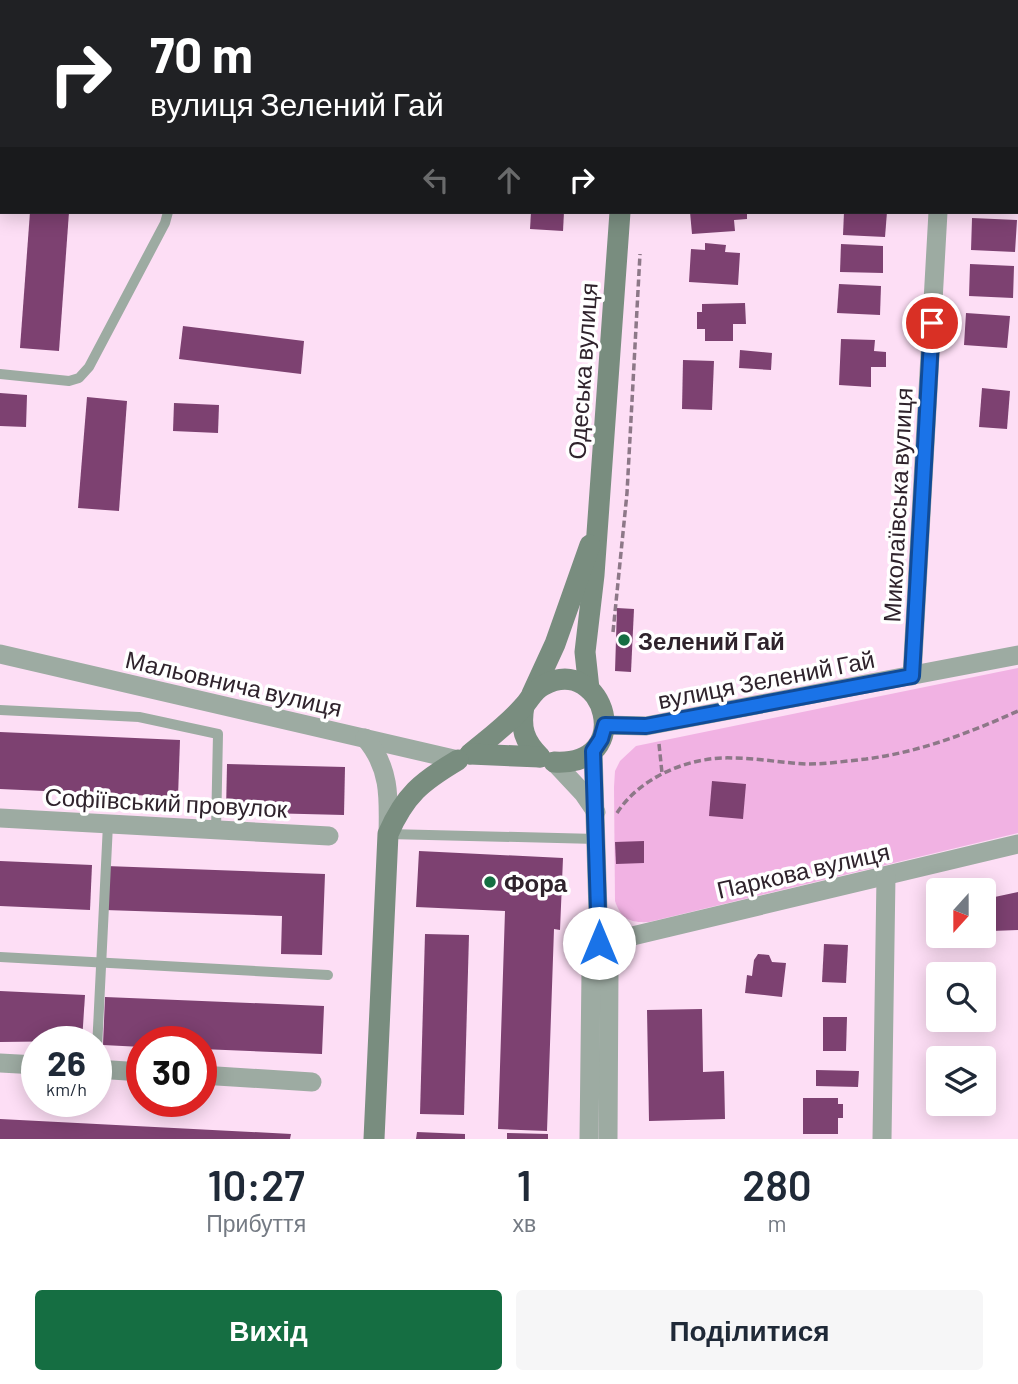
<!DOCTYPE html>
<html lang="uk">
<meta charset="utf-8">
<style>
body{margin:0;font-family:Barlow,sans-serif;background:#f6f6f7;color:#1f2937;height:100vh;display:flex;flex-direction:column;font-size:26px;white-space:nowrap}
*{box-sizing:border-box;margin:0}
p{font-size:23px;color:#747a83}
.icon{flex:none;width:38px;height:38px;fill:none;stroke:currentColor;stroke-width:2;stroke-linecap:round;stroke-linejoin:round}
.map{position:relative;height:1139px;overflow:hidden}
.details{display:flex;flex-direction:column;background:#fff;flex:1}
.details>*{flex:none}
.banner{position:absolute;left:0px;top:0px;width:1018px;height:214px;box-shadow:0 4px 18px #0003;background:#202124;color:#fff;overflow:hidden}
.needle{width:46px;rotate:201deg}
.fabs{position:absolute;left:926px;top:878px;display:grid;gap:14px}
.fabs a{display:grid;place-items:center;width:70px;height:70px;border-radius:7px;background:#fff;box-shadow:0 4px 18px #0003;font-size:35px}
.speed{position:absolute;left:21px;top:1026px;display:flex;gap:14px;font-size:35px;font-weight:700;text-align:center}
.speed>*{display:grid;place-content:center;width:91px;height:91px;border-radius:50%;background:#fff;box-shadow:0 4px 18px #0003;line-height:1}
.speed small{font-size:18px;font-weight:400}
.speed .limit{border:10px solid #d22;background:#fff;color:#111}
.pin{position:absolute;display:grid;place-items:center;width:60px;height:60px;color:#fff;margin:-30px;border:4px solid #fff;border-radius:50%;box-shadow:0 2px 7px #0007}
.me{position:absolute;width:77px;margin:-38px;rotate:0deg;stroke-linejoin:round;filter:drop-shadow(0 0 5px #0008)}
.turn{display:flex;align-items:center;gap:24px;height:147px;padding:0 35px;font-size:32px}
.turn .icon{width:91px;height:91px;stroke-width:2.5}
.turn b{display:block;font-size:49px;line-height:60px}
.lanes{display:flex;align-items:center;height:66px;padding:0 35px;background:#0003;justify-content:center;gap:35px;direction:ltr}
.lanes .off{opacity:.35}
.eta{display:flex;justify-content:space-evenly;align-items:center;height:119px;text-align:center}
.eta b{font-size:42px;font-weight:600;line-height:49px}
.button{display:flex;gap:14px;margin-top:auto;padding:14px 35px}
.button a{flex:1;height:80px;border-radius:7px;background:#156e42;color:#fff;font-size:28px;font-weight:600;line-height:80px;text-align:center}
.button a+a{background:#f6f6f7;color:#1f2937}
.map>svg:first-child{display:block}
.green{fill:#f1b2e3}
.building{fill:#7d4171}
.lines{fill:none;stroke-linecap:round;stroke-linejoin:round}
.path{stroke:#8d7888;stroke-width:3.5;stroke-dasharray:7 3.5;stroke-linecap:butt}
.service{stroke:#9daba2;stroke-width:10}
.minor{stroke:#9daba2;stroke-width:19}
.secondary{stroke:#798d7f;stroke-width:21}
.route-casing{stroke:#114b97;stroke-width:18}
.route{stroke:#1a73e8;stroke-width:12}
.poi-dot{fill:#156e42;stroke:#fff;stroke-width:2.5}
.labels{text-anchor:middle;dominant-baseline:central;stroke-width:7;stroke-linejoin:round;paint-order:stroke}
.street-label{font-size:24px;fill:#2f232c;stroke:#fff}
.poi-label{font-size:24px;font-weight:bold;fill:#2f232c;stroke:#fff;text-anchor:start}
</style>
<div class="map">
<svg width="1018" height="1139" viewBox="0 0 1018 1139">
<rect width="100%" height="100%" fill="#fddef5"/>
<path class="green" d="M1018 668V833L649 922C630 923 621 919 615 901L614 787 615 771 620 761 636 746Z"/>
<g class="building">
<path d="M30 212H69L59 351 20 348Z"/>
<path d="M531 212H564L563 231 530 229Z"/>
<path d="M690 212H747V219L734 220 735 231 692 234Z"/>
<path d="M844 212H887L885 237 843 235Z"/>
<path d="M972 218 1017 220 1015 252 971 250Z"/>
<path d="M705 243 726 245 725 252 740 253 738 285 689 282 691 249 705 250Z"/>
<path d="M841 244 883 246V273L840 272Z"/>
<path d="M970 264 1014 266 1013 298 969 296Z"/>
<path d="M839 284 881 286 880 315 837 313Z"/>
<path d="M745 303 746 324H733V341H705V329H697V312H702V304Z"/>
<path d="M966 313 1010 316 1007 348 964 345Z"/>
<path d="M183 326 304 341 301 374 179 359Z"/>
<path d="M841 339 875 340 874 351 886 352V367H871V387L839 385Z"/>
<path d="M740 350 772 353 771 370 739 368Z"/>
<path d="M683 360 714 361 712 410 682 409Z"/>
<path d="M982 388 1010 391 1007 429 979 427Z"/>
<path d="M0 393 27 395 26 427 0 426Z"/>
<path d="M87 397 127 401 119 511 78 508Z"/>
<path d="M174 403 219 405 218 433 173 431Z"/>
<path d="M617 608 634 609 631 672 615 671Z"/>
<path d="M0 732 180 740 178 797 0 789Z"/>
<path d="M227 764 345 767 344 815 226 812Z"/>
<path d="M712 781 746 784 743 819 709 816Z"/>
<path d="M644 841V863L616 864 615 842Z"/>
<path d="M419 851 563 858 560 930 554 929 547 1131 498 1129 505 911 416 907Z"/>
<path d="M0 861 92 865 90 910 0 906Z"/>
<path d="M106 866 325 874 322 955 281 954 282 916 105 910Z"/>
<path d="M1018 892V930L991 931 990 898Z"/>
<path d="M425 934 469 935 464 1115 420 1114Z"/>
<path d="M824 944 848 945 846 983 822 982Z"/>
<path d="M758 954 769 955 772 962 786 963 782 997 745 993 747 975 752 976 754 960Z"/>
<path d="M0 991 85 995 82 1041 0 1042Z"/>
<path d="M105 997 324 1006 322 1054 201 1049V1041H142V1047L103 1045Z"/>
<path d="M702 1009 703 1072 724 1071 725 1119 649 1121 647 1010Z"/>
<path d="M823 1017H847L846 1051H823Z"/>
<path d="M935 1063 938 1064V1104H965V1110L933 1109Z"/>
<path d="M816 1070 859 1071 858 1087 816 1086Z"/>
<path d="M803 1098H838V1104H843V1118H838V1134H803Z"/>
<path d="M0 1119 291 1134 290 1139H0Z"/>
<path d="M417 1132 465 1134V1139H416Z"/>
<path d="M507 1133 548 1134V1139H507Z"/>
</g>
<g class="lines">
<g class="path">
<path d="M658 2V0"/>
<path d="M613 632 627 493 640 254"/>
<path d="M659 744 662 773"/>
<path d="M617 813C640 777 690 756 733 758 757 758 782 763 807 764 827 764 847 761 866 759 920 752 969 733 1018 711"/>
</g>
<g class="service">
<path d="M187 2 188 0"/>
<path d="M0 374 69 381 79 378 89 367 165 223 168 212"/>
<path d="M0 710 139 717 218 734 216 830"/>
<path d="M388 834 597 839"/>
<path d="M0 957 328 975"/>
<path d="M96 1069 108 824"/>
</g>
<g class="minor">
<path d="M908 2 917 0"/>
<path d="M950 2V0"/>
<path d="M0 654 458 760"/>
<path d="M912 676 938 212"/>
<path d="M605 725 646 726 1018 655"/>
<path d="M365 738C390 767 389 797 388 834"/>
<path d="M554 762 583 793 596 812"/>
<path d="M0 818 329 836"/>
<path d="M599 944 1018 844"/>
<path d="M599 944 609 970 608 1139"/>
<path d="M0 1063 37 1065"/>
<path d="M96 1069 142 1072"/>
<path d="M201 1075 312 1082"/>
<path d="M589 1139 591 971 599 944 593 751"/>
<path d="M882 1139 886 876"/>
</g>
<g class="secondary">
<path d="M634 2V0"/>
<path d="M589 689 585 652 594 575 620 212"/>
<path d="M532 694 555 644 590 545"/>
<path d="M524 706C520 728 524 741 540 757"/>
<path d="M470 754C488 739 507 725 522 708 530 700 533 690 544 685 604 653 638 767 554 762"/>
<path d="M470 754 540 757"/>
<path d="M374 1139 388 834C405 795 421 782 458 760"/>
</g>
</g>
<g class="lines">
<g class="route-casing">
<path id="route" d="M599 943 593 751 601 739 605 725 646 726 912 676 932 323"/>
</g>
<use href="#route" class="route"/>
</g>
<g class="poi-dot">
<circle cx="624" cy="640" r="7"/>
<circle cx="490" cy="882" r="7"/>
</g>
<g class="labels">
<g class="street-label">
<text transform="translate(582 371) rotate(-86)">Одеська вулиця</text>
<text transform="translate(897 505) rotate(-87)">Миколаївська вулиця</text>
<text transform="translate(766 679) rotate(-11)">вулиця Зелений Гай</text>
<text transform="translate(234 683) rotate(13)">Мальовнича вулиця</text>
<text transform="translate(166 802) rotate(3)">Софіївський провулок</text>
<text transform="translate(803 870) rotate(-13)">Паркова вулиця</text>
</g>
<g class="poi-label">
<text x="638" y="640">Зелений Гай</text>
<text x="504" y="882">Фора</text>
</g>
</g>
</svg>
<div class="fabs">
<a><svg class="needle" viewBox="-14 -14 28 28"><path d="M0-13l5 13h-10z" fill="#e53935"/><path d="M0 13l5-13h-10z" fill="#747a83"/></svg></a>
<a><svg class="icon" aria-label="search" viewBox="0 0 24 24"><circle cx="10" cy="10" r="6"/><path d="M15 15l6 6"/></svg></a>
<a><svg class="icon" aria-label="layers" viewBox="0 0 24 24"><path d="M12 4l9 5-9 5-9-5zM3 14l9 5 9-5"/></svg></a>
</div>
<div class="speed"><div>26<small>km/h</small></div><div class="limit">30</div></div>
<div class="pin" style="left:932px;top:323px;background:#d93025"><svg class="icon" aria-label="arrive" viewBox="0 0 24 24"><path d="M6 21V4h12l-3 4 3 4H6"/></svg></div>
<svg class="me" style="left:599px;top:943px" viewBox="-20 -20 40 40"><circle r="19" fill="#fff"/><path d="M0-13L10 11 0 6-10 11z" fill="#1a73e8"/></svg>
<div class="banner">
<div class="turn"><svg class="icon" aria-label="right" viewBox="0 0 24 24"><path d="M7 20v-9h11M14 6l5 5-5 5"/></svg><div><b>70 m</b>вулиця Зелений Гай</div></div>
<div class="lanes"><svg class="icon off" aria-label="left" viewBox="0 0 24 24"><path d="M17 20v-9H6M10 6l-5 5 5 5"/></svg><svg class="icon off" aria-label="ahead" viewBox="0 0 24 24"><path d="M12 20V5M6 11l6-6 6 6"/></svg><svg class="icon" aria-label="right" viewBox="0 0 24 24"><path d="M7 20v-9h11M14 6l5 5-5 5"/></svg></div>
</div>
</div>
<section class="details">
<div class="eta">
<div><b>10:27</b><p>Прибуття</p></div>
<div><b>1</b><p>хв</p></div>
<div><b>280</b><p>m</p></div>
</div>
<div class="button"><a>Вихід</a><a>Поділитися</a></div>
</section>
